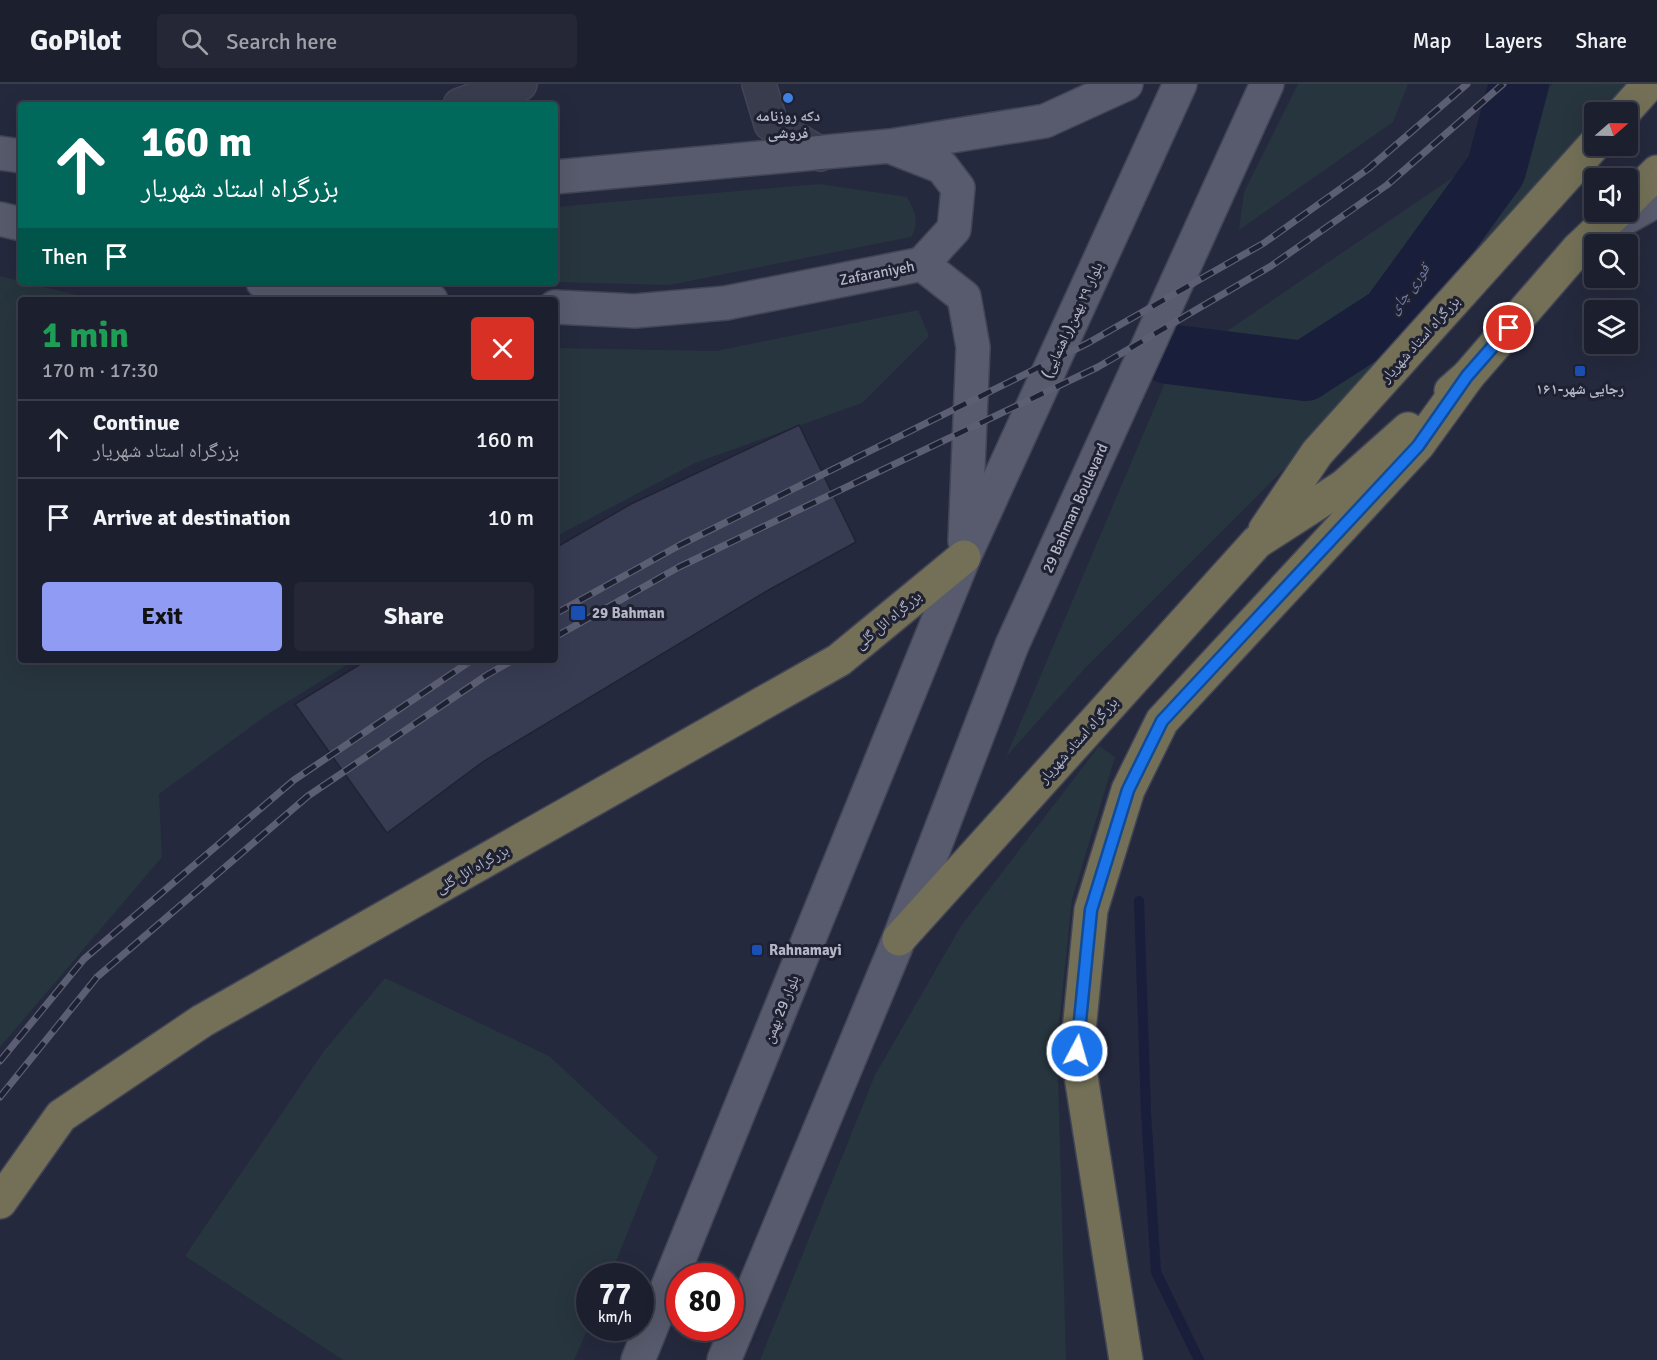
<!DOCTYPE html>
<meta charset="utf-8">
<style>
body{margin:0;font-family:Signika,"Noto Naskh Arabic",sans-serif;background:#252736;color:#f1f3f6;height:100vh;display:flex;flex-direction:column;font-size:22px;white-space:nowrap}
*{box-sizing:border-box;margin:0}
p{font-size:20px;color:#a0a2aa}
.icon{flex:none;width:33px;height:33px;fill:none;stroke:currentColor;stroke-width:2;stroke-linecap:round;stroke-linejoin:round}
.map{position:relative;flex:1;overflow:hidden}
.panel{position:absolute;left:18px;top:213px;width:540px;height:366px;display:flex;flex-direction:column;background:#1c1f2e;border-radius:6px;box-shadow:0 6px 24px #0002,0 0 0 2px #3a3d4a}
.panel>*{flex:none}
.banner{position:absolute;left:18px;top:18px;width:540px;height:183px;border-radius:6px;box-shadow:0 6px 24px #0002,0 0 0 2px #3a3d4a;background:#00695c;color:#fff;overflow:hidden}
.needle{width:39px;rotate:70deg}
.controls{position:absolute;left:1584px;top:18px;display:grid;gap:12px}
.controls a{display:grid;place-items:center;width:54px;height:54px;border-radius:6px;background:#1c1f2e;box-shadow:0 6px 24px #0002,0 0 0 2px #3a3d4a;font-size:30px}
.speed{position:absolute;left:576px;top:1179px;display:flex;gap:12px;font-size:30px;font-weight:700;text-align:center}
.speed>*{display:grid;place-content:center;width:78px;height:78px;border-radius:50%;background:#1c1f2e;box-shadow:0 6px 24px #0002,0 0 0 2px #3a3d4a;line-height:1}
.speed small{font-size:15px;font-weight:400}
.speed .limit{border:9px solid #d22;background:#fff;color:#111}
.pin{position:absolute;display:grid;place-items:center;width:51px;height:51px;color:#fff;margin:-26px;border:3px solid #fff;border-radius:50%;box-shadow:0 2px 6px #0007}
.me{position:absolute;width:66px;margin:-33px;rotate:6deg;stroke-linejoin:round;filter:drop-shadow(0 0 4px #0008)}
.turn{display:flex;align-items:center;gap:21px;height:126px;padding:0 24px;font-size:27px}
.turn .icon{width:78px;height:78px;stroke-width:2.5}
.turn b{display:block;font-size:42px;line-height:51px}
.then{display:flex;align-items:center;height:57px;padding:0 24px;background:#0003;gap:12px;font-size:22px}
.round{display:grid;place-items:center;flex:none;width:63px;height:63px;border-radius:6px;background:#252736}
.headline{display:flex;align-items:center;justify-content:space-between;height:102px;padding:0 24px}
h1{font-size:36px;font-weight:700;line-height:45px;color:#1e9e55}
.cta{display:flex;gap:12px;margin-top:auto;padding:12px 24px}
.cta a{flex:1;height:69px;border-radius:6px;background:#909bf3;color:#111;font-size:24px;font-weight:700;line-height:69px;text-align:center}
.cta a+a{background:#252736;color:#f1f3f6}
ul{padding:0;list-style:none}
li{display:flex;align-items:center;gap:18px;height:78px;padding:0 24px;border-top:2px solid #3a3d4a}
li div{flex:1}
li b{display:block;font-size:22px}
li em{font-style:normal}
header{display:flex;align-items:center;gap:36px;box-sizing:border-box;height:84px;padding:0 30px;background:#1c1f2e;border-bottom:2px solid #3a3d4a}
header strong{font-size:28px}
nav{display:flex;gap:33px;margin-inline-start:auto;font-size:21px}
.search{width:420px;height:54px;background:#252736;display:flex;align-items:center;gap:15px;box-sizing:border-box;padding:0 21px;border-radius:6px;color:#a0a2aa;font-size:22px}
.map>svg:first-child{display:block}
.green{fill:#27353e}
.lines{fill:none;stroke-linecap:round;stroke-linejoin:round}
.stream{stroke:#191e3b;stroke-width:10}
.river{stroke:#191e3b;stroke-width:60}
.building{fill:#383c53;stroke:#202334;stroke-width:1.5}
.minor-casing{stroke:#424556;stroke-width:36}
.major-casing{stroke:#424556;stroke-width:36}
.highway-casing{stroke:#414455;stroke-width:36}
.minor{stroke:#393c4d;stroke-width:33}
.major{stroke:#575b6d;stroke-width:33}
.highway{stroke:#737057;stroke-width:33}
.rail-casing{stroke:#5c5f74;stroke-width:7}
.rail{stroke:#1e2132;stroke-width:4.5;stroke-dasharray:14;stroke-linecap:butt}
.route-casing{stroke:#114b97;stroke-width:15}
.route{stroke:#1a73e8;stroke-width:10}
.shop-dot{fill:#3f7fe0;stroke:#1e2132;stroke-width:2}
.transit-dot{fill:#1a4fb4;stroke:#1e2132;stroke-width:2}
.labels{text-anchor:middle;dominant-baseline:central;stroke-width:6;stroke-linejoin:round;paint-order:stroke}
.poi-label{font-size:15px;font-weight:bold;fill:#b5b7c8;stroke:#1e2132}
.street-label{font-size:15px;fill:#b5b7c8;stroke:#1e2132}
.water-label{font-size:16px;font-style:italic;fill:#7078a6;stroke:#1e2132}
</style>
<header>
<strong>GoPilot</strong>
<div class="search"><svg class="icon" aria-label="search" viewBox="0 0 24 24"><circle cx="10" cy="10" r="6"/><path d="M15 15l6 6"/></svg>Search here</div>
<nav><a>Map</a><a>Layers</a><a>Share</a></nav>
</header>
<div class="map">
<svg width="1657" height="1276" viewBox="0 0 1657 1276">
<rect width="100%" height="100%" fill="#25293d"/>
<g class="green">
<path d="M1298 0H1408L1393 38 1239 146 1244 108Z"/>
<path d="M1553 0H1647L1621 28H1594V56L1333 336 1087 582 1006 673 1179 266 1230 245 1455 92Z"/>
<path d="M819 100 907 113C915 128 920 137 911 153L669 201 555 198V123Z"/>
<path d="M0 192 96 216H21V576H355L271 628 159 710 162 773 0 963Z"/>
<path d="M918 226 929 252 862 319 695 379 555 453V264L716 267Z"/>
<path d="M1099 662 1115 673 1072 815 1057 958 1066 1276H760L875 991 961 842Z"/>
<path d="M385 894 549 972 658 1073 610 1192H590L589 1242 574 1276H343L185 1172 324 967Z"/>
</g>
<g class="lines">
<path class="stream" d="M1139 817 1146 1028 1156 1188 1199 1276"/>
<path class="river" d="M1168 270 1305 287 1390 232 1496 86 1519 0"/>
</g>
<path class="building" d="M799 341 856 458 765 508 484 677 387 749 295 620 367 576H555V464L631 420Z"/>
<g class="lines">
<g class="minor-casing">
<g id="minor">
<path d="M759 0 771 40 820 70"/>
<path d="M460 21 520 0"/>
</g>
</g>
<g class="major-casing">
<g id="major">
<path d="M891 63 942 83 958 104 954 145 922 180"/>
<path d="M0 69 21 72"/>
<path d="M555 93 890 62 1045 37 1126 0"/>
<path d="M0 135 21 140"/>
<path d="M1607 144 1657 116"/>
<path d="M263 198 353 212 431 216"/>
<path d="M555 223 635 227 726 219 922 180 964 213 973 263 965 457"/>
<path d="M638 1276 964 473 1180 0"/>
<path d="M724 1276 899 855 1012 561 1267 0"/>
</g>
</g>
<g class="highway-casing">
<g id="highway">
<path d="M1624 28 1649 0"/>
<path d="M1628 117 1657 88"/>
<path d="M1451 307 1468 292 1578 165 1617 128"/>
<path d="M1265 446 1317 369 1594 61"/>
<path d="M899 855 1257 458 1344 402 1408 345"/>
<path d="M0 1118 61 1032 202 937 839 576 964 473"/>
<path d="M1126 1276 1077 967 1091 826 1128 706 1162 637 1418 361 1468 292"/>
</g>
</g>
<use href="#minor" class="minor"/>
<use href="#major" class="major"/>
<use href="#highway" class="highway"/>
<g class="rail-casing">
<g id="rail">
<path d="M555 530 680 461 1088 259 1264 159 1368 85 1467 0"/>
<path d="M555 553 679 483 1098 283 1271 182 1387 101 1503 0"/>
<path d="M0 977 84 875 294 696 472 576"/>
<path d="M0 1013 97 893 308 712 487 591 513 576"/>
</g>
</g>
<use href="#rail" class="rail"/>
</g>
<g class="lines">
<g class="route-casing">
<path id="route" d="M1077 967 1091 826 1128 706 1162 637 1418 362 1467 292 1509 244"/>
</g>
<use href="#route" class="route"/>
</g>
<circle class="shop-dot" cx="788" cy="14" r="6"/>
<g class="transit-dot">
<rect x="1574" y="281" width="12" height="12" rx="3"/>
<rect x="570" y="521" width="16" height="16" rx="3"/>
<rect x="751" y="860" width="12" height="12" rx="3"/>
</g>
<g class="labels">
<g class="poi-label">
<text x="788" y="32">دکه روزنامه<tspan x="788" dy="17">فروشی</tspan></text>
<text x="1580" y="305">۱۶۱-رجایی شهر</text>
<text x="592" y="529" text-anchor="start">29 Bahman</text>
<text x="769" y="866" text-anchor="start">Rahnamayi</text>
</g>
<g class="street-label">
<text transform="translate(877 189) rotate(-11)">Zafaraniyeh</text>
<text transform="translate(1072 236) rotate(-65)">بلوار ٢٩ بهمن(راهنمایی)</text>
<text transform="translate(1420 255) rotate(-48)">بزرگراه استاد شهریار</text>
<text transform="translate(1075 424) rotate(-66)">29 Bahman Boulevard</text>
<text transform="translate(888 536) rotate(-40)">بزرگراه ائل گلی</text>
<text transform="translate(1078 656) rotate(-48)">بزرگراه استاد شهریار</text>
<text transform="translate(472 785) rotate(-30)">بزرگراه ائل گلی</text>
<text transform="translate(781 925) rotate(-68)">بلوار 29 بهمن</text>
</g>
<g class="water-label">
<text transform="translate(1409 205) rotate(-53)">قوری چای</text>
</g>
</g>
</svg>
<div class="controls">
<a><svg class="needle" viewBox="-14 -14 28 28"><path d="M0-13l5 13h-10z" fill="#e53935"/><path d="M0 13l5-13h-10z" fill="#a0a2aa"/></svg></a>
<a><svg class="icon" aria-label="sound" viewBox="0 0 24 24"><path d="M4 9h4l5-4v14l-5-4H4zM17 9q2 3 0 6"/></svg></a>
<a><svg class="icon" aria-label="search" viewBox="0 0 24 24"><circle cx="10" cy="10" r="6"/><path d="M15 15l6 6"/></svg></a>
<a><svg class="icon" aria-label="layers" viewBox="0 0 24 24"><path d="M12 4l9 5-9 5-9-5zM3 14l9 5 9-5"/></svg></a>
</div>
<div class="speed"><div>77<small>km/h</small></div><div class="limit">80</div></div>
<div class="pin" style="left:1509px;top:244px;background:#d93025"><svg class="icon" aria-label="arrive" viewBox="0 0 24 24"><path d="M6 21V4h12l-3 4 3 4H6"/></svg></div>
<svg class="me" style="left:1077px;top:967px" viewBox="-20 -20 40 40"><circle r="17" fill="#1a73e8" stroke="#fff" stroke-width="3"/><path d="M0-11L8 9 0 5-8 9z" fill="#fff"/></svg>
<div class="banner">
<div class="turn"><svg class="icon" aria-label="ahead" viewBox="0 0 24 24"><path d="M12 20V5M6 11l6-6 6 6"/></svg><div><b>160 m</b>بزرگراه استاد شهریار</div></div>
<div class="then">Then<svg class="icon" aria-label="arrive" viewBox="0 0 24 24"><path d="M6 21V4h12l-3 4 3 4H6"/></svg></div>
</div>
<section class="panel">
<div class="headline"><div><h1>1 min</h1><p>170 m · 17:30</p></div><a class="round" style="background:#d93025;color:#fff"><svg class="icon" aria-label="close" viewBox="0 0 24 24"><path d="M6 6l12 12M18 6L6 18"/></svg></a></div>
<ul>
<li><svg class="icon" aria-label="ahead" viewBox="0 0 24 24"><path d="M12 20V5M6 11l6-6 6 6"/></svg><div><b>Continue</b><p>بزرگراه استاد شهریار</p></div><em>160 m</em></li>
<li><svg class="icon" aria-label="arrive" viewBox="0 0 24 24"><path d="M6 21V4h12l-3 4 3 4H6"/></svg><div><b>Arrive at destination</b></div><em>10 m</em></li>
</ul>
<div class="cta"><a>Exit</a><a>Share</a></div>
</section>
</div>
